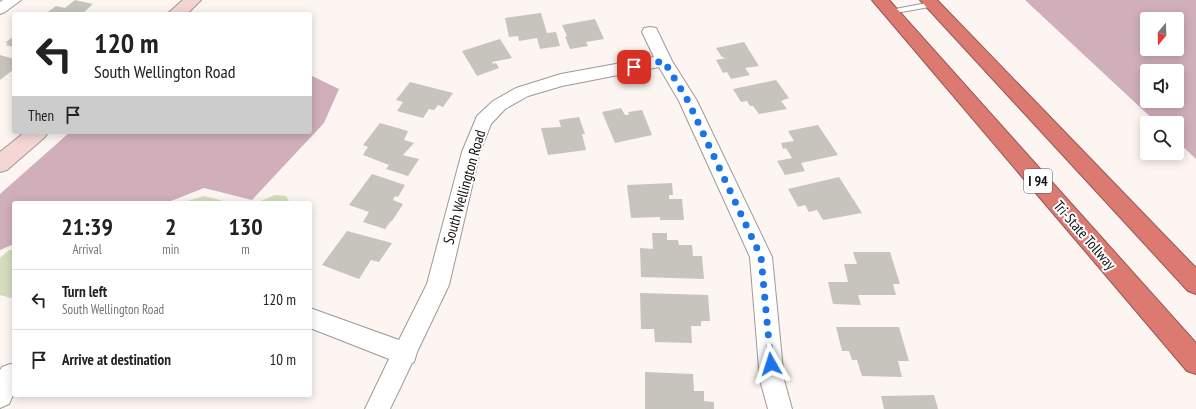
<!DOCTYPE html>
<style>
body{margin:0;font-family:"PT Sans Narrow",sans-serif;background:#f2f2f2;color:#222;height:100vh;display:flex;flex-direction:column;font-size:15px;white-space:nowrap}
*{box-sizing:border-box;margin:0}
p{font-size:13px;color:#767676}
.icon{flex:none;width:22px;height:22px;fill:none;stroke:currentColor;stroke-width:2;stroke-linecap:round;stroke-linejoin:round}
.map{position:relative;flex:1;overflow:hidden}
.side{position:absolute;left:12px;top:201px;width:300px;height:196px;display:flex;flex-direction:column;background:#fff;border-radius:4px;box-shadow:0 2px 10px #0003}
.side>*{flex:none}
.guide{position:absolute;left:12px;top:12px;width:300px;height:122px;border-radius:4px;box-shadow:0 2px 10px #0003;background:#fff;color:#222;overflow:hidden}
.needle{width:26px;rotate:199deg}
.buttons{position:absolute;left:1140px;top:12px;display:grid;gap:8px}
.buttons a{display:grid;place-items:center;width:44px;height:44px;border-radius:4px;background:#fff;box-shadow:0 2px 10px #0003;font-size:20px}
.pin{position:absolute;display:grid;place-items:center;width:34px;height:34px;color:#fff;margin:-17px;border-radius:8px;box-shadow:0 2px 6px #0006}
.me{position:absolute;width:44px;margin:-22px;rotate:354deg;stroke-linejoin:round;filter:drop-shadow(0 0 3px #0008)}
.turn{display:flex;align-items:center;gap:14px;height:84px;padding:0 16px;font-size:18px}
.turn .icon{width:52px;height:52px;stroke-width:2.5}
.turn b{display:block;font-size:28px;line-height:34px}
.then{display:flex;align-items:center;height:38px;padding:0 16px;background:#0003;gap:8px;font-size:15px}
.eta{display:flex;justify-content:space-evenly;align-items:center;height:68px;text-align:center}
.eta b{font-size:24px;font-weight:700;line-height:28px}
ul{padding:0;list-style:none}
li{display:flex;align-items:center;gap:12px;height:60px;padding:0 16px;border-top:1px solid #e0e0e0}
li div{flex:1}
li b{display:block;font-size:15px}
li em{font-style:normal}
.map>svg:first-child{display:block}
.forest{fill:#d0afbb;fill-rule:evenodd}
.water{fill:#d5ddbe}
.building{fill:#c6c4bd}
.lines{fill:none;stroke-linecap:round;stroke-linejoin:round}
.service-casing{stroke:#9f9994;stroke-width:2}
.minor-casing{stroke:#9f9994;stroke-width:2}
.secondary-casing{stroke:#9f9994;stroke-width:2}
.motorway-casing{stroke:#965650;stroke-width:2}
.service{fill:#fff;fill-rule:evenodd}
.minor{fill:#fff;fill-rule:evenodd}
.secondary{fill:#f4d7d5;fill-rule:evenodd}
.motorway{fill:#dc7a72;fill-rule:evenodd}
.route{stroke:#1a73e8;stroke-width:7;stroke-dasharray:0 12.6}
.labels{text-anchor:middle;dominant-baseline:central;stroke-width:4;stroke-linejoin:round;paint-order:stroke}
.shield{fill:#fff;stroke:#5a5958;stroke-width:1}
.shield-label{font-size:14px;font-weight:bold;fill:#141210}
.street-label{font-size:15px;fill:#141210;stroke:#fff}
</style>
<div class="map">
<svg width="1196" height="409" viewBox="0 0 1196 409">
<rect width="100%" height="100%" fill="#fcf5f1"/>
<g class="forest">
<path d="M1025 0H1196V159L1177 141V123H1157ZM1147 19H1177V49H1147ZM1147 71H1177V101H1147Z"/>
<path d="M310 75 339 89 324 123 252 200 204 188 166 203H14V244L0 250V194L70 132H310Z"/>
</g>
<g class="water">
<path d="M275 195 286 196 290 203H256Z"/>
<path d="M204 196 231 203H233H181Z"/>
<path d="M9 250H14V299L0 295V258Z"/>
</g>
<g class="building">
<path d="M75 0 93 4 83 13 86 14H45L56 6 65 8Z"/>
<path d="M541 13 547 33 556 32 560 46 540 49 537 38 519 41 518 36 509 37 505 18Z"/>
<path d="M595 19 604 39 586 42 588 46 570 49 565 37 567 36 562 25Z"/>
<path d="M14 36V47L6 45 8 43H5Z"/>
<path d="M500 39 512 58 492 62 493 64 496 63 499 68 477 76 462 51Z"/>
<path d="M744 42 759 66 745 68 750 75 731 79 727 72 723 73 716 60 726 58 722 57 716 48Z"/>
<path d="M0 55 14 59V69L0 80Z"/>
<path d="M776 80 789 98 781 101 787 109 759 114 753 106H750L747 101 741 102 733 89Z"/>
<path d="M410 82 453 93 443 107 438 105 434 110 429 109 423 118 397 111 403 102 396 100Z"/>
<path d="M621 108 625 115H629L628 112 642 110 652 135 615 143 602 112Z"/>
<path d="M579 117 585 134H582L586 150 548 155 541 128 561 127 559 120Z"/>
<path d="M380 123 408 131 404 140 414 143 403 155 419 159 408 176 386 169 389 165 363 155 368 147 363 145Z"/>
<path d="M818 125 838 155 801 163 805 171 785 175 777 161 792 158 786 148 783 149 781 143 794 141 788 131Z"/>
<path d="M372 174 405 185 398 197 395 196 393 200 403 204 392 221H391L385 229 363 222 369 212 349 205Z"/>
<path d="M839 177 862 213 823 220 817 210 809 212 805 205 798 207 788 189Z"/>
<path d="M672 183 673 195H669V199H682L684 220H660V217L631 218 627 185Z"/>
<path d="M347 231 392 243 379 262 371 260 359 279 322 265Z"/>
<path d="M652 233H667V240H678L679 245H692L693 256H702L704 279 641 277 640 248 653 249Z"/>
<path d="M853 252H890L900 284H893L896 295H858L861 305 833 304 828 282H848L844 264H857Z"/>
<path d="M640 293 708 295 710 321H701V326H691L692 343 655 342 654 329H641Z"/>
<path d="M836 327H899L909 361H898L902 377 862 376 857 360H852L849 351H842Z"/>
<path d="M645 372 693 374 694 391H704V401L714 402V409H645Z"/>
<path d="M934 395 938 409H884L881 396Z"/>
</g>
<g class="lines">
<g class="service-casing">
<path id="service" d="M932 2 936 4 935 6 890 14 886 12 890 10Z"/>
</g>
<g class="minor-casing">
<g id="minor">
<path d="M3 0H21L5 12 0 14V2Z"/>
<path d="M650 27 656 28 658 32 672 61 697 101 772 257 784 380 792 409H768L760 380 750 257 679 101 659 67 562 86 528 96 505 109 491 124 480 152 449 285 417 352 414 362 412 363 390 409H365L389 359 310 328V308L399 340 427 284 462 152 477 116 493 101 516 88 561 74 654 57 642 32 644 28Z"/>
<path d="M10 364 14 365V393L9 404 0 408V370L2 367Z"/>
</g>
</g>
<g class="secondary-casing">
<g id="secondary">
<path d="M183 0H201L187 14H167Z"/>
<path d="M25 132H48L45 137 7 170 0 172V152Z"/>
</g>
</g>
<g class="motorway-casing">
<g id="motorway">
<path d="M872 0H889L1196 343V374L1187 371Z"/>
<path d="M920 0H937L1196 268V294L1188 291Z"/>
</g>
</g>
<use href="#service" class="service"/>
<use href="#minor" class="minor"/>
<use href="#secondary" class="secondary"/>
<use href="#motorway" class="motorway"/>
</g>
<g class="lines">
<path class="route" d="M634 67 664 61 688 101 761 257 771 364"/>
</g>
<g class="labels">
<rect class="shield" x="1024" y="169" width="28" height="24" rx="3"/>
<g class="shield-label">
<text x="1038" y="181">I 94</text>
</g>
<g class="street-label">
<text transform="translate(464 187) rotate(-74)">South Wellington Road</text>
<text transform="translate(1085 235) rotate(49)">Tri-State Tollway</text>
</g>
</g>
</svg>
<div class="buttons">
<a><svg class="needle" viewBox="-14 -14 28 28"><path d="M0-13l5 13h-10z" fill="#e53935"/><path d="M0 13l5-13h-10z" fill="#767676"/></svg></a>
<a><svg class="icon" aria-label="sound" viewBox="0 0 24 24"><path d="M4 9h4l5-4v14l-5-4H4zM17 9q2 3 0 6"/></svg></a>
<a><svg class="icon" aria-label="search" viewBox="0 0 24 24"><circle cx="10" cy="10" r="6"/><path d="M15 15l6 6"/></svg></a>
</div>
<div class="pin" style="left:634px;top:67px;background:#d93025"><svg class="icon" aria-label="arrive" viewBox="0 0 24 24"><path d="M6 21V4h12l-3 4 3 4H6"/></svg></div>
<svg class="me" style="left:771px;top:364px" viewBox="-20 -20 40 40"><path d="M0-17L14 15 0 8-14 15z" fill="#1a73e8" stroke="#fff" stroke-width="4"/></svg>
<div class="guide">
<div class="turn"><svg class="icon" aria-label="left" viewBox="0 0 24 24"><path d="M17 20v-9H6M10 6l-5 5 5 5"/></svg><div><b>120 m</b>South Wellington Road</div></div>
<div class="then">Then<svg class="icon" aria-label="arrive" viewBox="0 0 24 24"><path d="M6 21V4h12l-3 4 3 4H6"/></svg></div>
</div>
<section class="side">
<div class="eta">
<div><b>21:39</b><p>Arrival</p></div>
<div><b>2</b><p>min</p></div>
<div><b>130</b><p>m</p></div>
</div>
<ul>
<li><svg class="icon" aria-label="left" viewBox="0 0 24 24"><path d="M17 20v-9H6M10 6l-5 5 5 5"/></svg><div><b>Turn left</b><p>South Wellington Road</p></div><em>120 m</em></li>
<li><svg class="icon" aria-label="arrive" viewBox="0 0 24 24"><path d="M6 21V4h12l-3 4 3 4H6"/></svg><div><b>Arrive at destination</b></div><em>10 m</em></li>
</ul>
</section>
</div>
